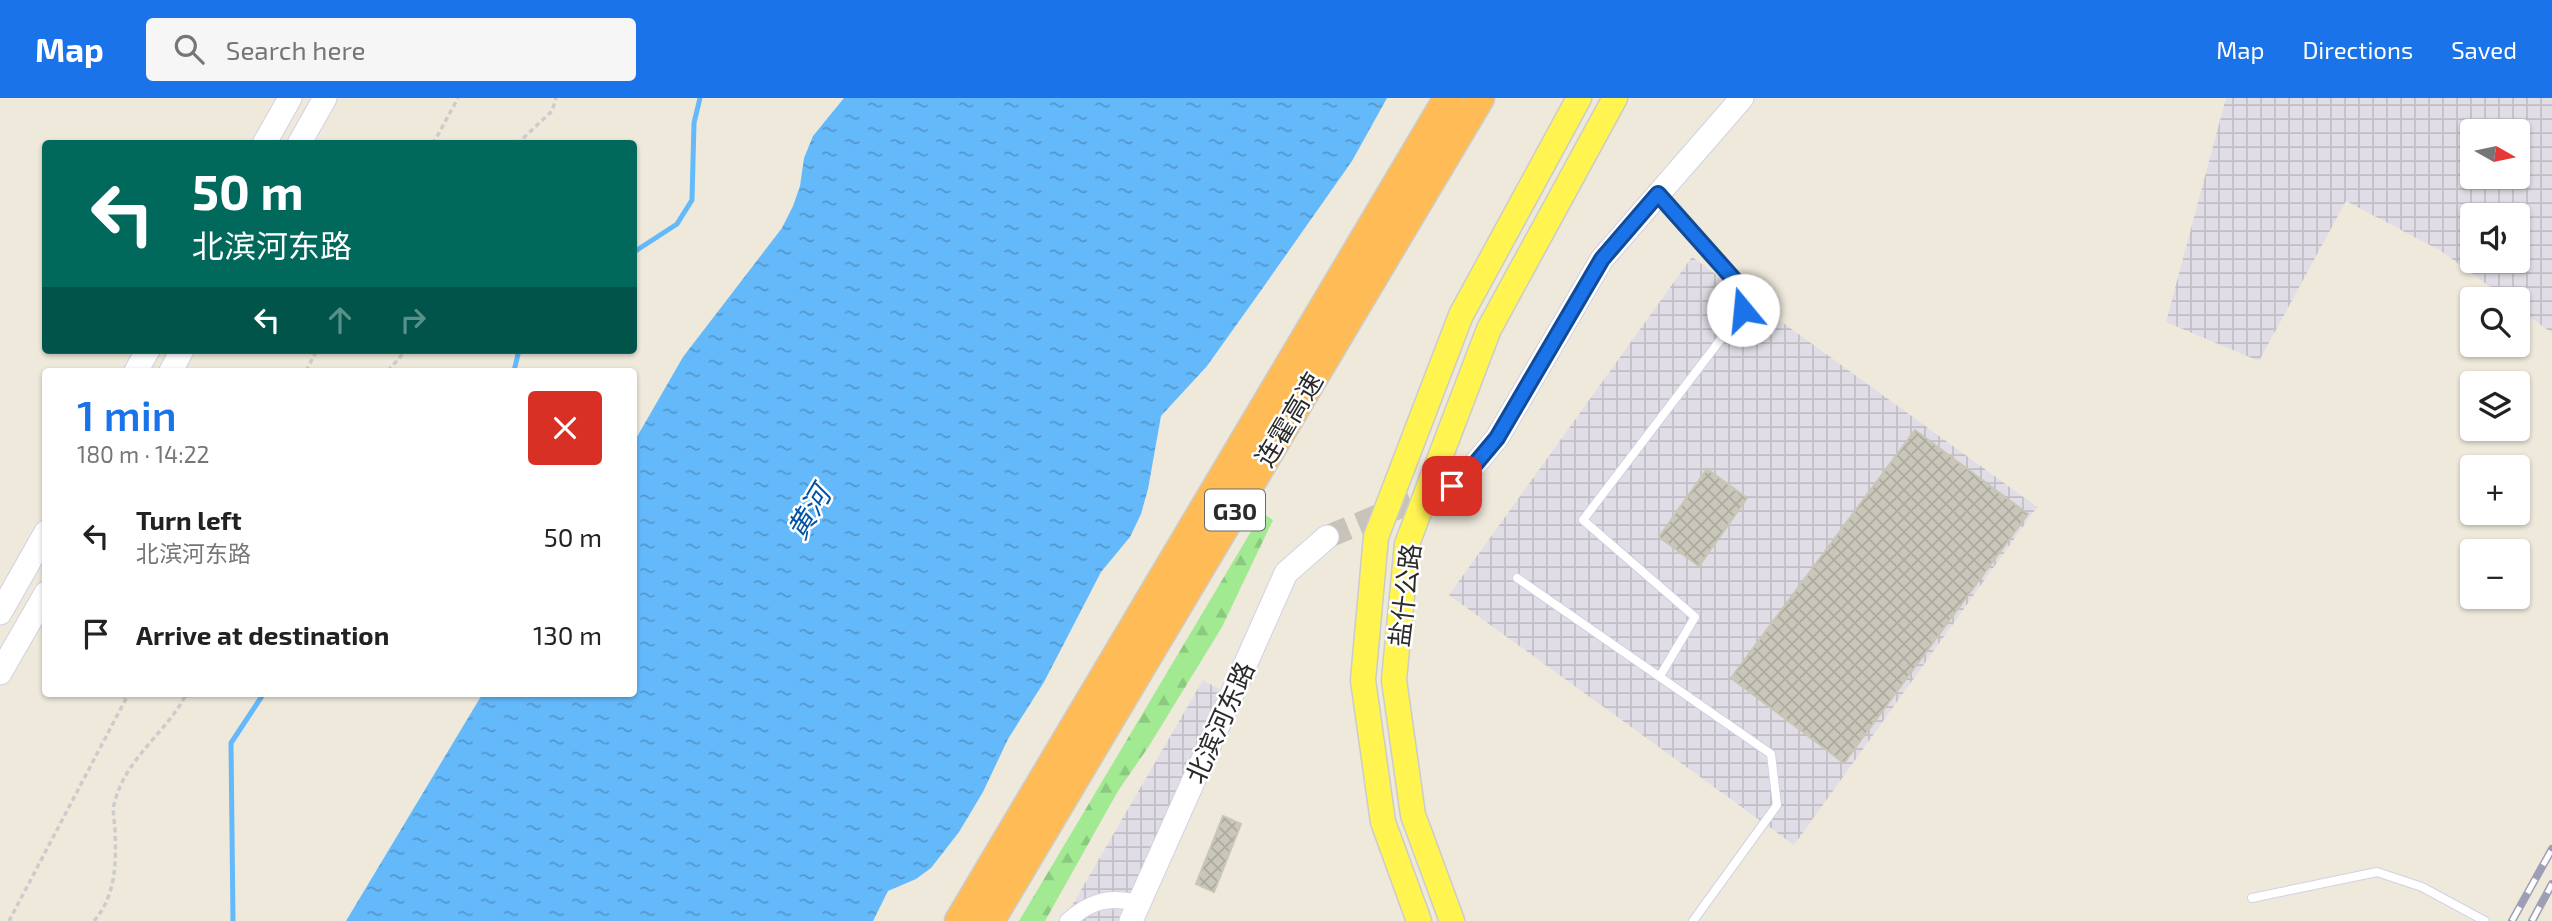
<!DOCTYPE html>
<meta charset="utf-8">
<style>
body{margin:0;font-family:"Exo 2","Noto Sans SC",sans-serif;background:#f6f6f6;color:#222;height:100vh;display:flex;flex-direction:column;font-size:26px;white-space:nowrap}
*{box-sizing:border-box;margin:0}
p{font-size:23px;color:#767676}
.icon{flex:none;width:38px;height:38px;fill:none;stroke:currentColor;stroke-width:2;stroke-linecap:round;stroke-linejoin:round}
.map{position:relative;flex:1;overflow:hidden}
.side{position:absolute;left:42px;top:270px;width:595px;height:329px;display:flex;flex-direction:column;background:#fff;border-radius:7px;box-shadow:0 2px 5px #0004}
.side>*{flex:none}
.guide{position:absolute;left:42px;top:42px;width:595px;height:214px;border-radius:7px;box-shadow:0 2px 5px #0004;background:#00695c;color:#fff;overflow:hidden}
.needle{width:46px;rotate:99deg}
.fabs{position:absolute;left:2460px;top:21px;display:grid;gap:14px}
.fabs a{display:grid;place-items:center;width:70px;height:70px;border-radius:7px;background:#fff;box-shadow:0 2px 5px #0004;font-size:35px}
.pin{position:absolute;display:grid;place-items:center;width:60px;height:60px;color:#fff;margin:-30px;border-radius:14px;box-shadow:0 4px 10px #0006}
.me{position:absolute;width:77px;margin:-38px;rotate:343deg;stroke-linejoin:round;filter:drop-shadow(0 0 5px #0008)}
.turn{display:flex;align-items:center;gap:24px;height:147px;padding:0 35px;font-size:32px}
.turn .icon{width:91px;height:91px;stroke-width:2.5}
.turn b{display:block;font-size:49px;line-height:60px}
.lanes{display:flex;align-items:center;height:66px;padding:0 35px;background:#0003;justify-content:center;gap:35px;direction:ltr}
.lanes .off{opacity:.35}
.round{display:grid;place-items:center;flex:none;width:74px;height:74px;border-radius:7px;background:#f6f6f6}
.overview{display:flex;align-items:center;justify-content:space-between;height:119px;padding:0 35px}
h1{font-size:42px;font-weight:600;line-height:52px;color:#1a73e8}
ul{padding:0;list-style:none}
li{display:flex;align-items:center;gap:21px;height:98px;padding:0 35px}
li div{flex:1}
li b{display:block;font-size:26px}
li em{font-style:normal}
header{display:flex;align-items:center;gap:42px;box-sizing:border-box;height:98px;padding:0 35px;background:#1a73e8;color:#fff}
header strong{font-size:33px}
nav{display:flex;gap:38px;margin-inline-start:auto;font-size:24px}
.search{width:490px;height:63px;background:#f6f6f6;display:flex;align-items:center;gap:18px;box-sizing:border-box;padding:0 24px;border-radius:7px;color:#767676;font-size:26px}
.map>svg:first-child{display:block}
.industrial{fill:url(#industrial-grid);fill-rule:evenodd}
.forest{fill:url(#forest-firs)}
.water{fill:url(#water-ripples)}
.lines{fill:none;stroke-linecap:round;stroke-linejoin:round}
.stream{stroke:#64b9fb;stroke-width:5}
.building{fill:url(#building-cross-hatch);stroke:#cac6b5;stroke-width:2}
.secondary-tunnel{stroke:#c7c3b8;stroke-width:23;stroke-dasharray:23 11;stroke-linecap:butt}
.lane-casing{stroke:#d1d1e5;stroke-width:10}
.street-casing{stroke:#d1d1e5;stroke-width:18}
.secondary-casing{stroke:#d1d1e5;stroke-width:25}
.primary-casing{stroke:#ccc;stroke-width:27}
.highway-casing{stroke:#ccc;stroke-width:31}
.path{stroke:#ccc;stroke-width:3.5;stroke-dasharray:5 3.5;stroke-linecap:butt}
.lane{stroke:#fff;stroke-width:8}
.street{stroke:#fff;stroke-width:16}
.secondary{stroke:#fff;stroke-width:23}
.primary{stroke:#fff450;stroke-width:24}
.highway{stroke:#ffbc56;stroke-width:28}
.rail-casing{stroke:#9e9eb7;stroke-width:8}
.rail{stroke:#fff;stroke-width:5;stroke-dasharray:16;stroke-linecap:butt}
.route-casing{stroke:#114b97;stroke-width:18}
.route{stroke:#1a73e8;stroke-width:12}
.labels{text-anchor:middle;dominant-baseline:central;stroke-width:5;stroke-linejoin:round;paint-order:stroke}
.shield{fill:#fff;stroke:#6b6b6b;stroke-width:2}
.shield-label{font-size:24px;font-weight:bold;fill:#2b2b2b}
.street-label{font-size:26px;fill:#2b2b2b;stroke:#fff}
.water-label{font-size:28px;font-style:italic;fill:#0053aa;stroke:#fff}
</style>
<header>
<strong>Map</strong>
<div class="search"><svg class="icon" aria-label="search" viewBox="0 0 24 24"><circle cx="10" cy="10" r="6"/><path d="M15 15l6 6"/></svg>Search here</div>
<nav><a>Map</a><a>Directions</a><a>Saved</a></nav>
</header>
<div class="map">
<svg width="2552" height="823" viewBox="0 0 2552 823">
<defs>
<pattern id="industrial-grid" width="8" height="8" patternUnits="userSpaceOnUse" patternTransform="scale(1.75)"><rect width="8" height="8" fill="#e1dde6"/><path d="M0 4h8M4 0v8" fill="none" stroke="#c1bec5"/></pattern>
<pattern id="forest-firs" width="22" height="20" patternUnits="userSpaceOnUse" patternTransform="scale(1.75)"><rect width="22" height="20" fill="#a1ea92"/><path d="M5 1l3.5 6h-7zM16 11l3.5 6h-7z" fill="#8bc97e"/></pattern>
<pattern id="water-ripples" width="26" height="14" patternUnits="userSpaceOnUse" patternTransform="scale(1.75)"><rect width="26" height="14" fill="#64b9fb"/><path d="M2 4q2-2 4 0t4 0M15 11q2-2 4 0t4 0" fill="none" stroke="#5397cb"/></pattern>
<pattern id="building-cross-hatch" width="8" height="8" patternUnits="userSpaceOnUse" patternTransform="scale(1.75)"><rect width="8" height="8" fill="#c9c7ba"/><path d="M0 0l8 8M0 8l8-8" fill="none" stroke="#adaba0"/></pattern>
</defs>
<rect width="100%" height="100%" fill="#eee9db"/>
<g class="industrial">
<path d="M2226 0H2552V235L2518 210V201H2507L2441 153 2346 103 2259 263 2166 224ZM2473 33H2518V79H2473ZM2473 117H2518V163H2473Z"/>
<path d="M1692 159 2037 409 1794 747 1449 497Z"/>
<path d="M1203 582 1237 602 1133 823H1063Z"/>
</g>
<path class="forest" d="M1262 415 1273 422 1222 529 1149 648 1118 693 1045 823H1019Z"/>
<path class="water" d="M844 0H1387L1352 63 1262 191 1207 268 1161 318 1148 391 1141 416 1130 439 1101 474 1044 584 1008 641 983 694 959 734 931 770 916 781 888 793 873 823H346L483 595H634V344L683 259 782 130 793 108 800 88 804 60 813 38Z"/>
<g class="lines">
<g class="stream">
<path d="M634 154 677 126 692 102 694 25 700 0"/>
<path d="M514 273 519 252"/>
<path d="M233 823 231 645 264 595"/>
</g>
</g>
<g class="building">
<path d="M1915 332 2028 416 1844 665 1731 580Z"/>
<path d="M1707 371 1747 400 1699 468 1659 439Z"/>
<path d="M1223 718 1241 726 1214 794 1196 786Z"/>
</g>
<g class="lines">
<path class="secondary-tunnel" d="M1327 439 1436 394"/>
<g class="lane-casing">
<g id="lane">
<path d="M1517 480 1771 656 1777 707 1693 823"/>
<path d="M1660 578 1695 519 1583 422 1743 212 1746 195 1660 98"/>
<path d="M2252 800 2377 774 2422 789 2485 823"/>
</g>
</g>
<g class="street-casing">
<path id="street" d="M1068 823C1090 803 1109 798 1137 805"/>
</g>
<g class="secondary-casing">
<g id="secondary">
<path d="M264 46 290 0"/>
<path d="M299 46 325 0"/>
<path d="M136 273 148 252"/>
<path d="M171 273 182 252"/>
<path d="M1452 388 1466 377 1497 340 1602 161 1742 0"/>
<path d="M0 515 46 434"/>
<path d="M0 575 46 495"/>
<path d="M1131 823 1286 475 1327 439"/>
</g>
</g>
<g class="primary-casing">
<g id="primary">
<path d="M1419 823 1383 724 1363 582 1376 439 1461 217 1579 0"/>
<path d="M1452 823 1413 717 1394 582 1407 446 1489 231 1615 0"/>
</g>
</g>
<g class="highway-casing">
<g id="highway">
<path d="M959 823 1448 0"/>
<path d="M990 823 1480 0"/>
</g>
</g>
<g class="path">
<path d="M433 46 458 0"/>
<path d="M517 46 552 13 556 0"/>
<path d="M306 273 317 252"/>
<path d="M388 273 406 252"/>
<path d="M9 823 129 595"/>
<path d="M94 823C117 796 116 764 115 730 114 721 112 711 115 703 126 660 167 634 187 595"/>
</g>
<use href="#lane" class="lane"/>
<use href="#street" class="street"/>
<use href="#secondary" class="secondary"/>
<use href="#primary" class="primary"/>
<use href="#highway" class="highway"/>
<g class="rail-casing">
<g id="rail">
<path d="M2512 823 2552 751"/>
<path d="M2532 823 2552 786"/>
</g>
</g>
<use href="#rail" class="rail"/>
</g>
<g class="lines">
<g class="route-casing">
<path id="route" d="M1452 388 1466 377 1497 340 1602 161 1658 96 1746 195 1743 212"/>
</g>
<use href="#route" class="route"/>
</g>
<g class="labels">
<rect class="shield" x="1205" y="391.5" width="60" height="41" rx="5"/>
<g class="shield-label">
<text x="1235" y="412">G30</text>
</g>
<g class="street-label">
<text transform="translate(1288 321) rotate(-59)">连霍高速</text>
<text transform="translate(1404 497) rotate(-83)">盐什公路</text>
<text transform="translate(1219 624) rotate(-66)">北滨河东路</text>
</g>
<g class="water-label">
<text transform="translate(808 414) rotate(-59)">黄河</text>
</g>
</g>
</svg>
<div class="fabs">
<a><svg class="needle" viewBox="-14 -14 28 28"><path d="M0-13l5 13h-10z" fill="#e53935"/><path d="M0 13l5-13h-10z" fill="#767676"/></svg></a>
<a><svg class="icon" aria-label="sound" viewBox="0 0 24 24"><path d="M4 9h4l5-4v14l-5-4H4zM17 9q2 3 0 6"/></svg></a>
<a><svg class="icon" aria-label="search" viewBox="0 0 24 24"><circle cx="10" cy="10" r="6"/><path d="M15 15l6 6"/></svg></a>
<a><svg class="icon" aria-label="layers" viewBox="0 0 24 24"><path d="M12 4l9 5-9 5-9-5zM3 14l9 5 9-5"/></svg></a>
<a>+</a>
<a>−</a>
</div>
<div class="pin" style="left:1452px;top:388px;background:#d93025"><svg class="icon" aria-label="arrive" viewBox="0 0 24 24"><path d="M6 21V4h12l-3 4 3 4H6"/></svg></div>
<svg class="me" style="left:1743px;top:212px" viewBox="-20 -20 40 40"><circle r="19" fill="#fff"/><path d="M0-13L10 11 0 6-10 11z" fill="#1a73e8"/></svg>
<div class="guide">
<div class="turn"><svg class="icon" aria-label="left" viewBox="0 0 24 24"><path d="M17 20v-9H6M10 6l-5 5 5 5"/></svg><div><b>50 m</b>北滨河东路</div></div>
<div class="lanes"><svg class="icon" aria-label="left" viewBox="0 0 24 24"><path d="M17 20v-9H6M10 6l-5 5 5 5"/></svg><svg class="icon off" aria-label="ahead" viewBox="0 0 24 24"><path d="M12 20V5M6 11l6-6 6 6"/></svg><svg class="icon off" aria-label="right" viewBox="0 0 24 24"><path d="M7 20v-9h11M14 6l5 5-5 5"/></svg></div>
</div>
<section class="side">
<div class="overview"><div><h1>1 min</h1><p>180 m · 14:22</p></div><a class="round" style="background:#d93025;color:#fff"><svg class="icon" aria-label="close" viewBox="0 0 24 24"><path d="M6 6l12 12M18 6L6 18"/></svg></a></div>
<ul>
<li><svg class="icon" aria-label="left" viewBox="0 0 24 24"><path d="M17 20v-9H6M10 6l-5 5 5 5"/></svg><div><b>Turn left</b><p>北滨河东路</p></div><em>50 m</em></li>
<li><svg class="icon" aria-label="arrive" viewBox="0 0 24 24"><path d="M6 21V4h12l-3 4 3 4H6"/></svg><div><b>Arrive at destination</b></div><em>130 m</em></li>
</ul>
</section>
</div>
